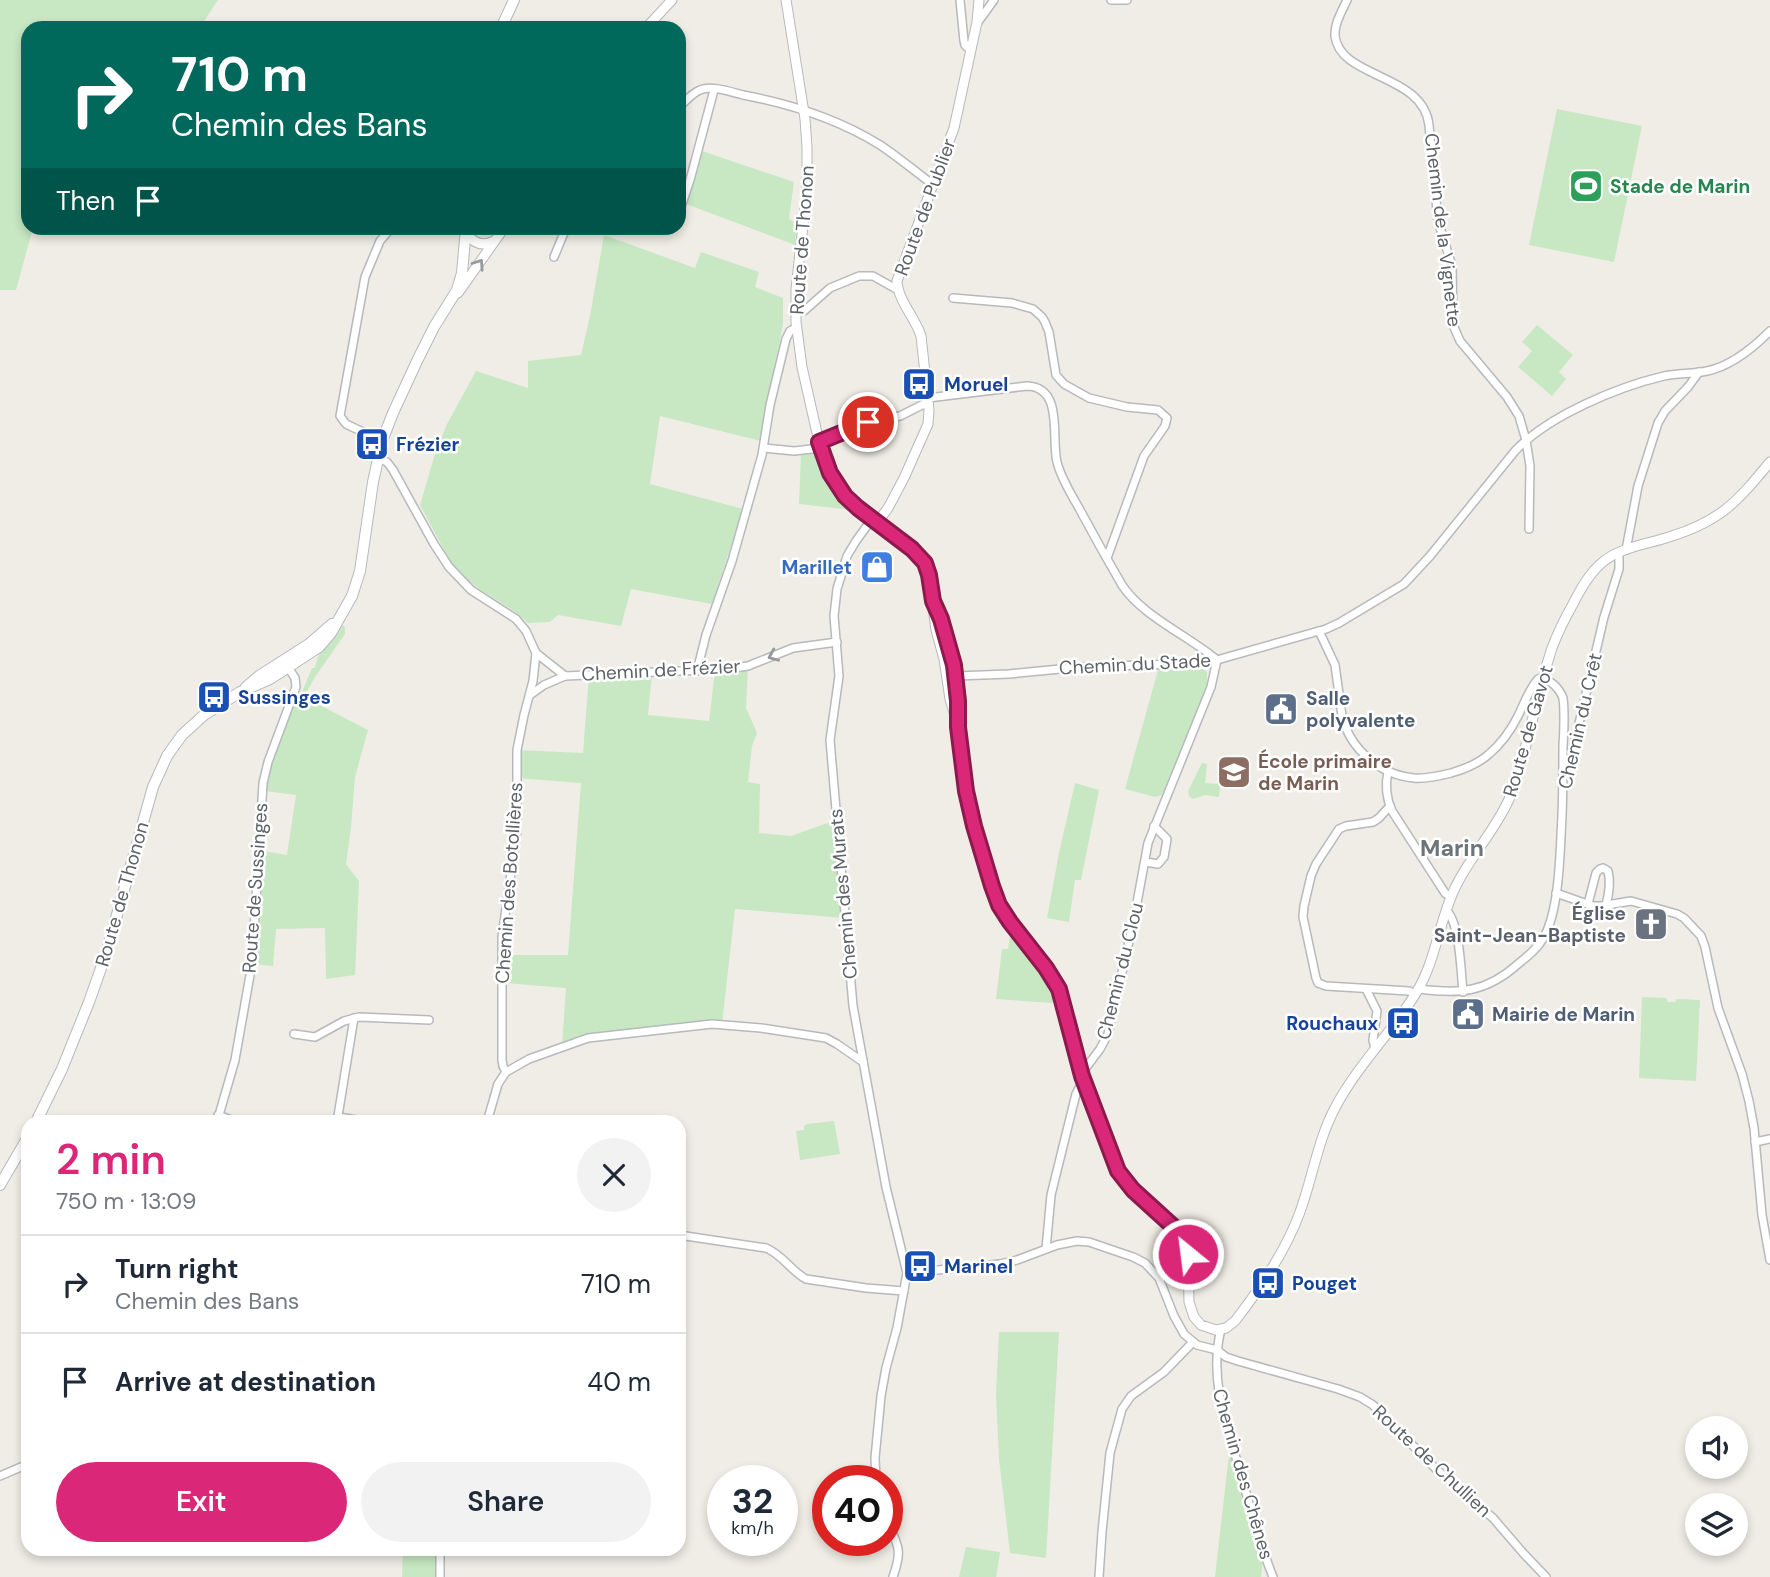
<!DOCTYPE html>
<meta charset="utf-8">
<style>
body{margin:0;font-family:"DM Sans",sans-serif;background:#f2f2f3;color:#1f2937;height:100vh;display:flex;flex-direction:column;font-size:26px;white-space:nowrap}
*{box-sizing:border-box;margin:0}
p{font-size:23px;color:#747a83}
.icon{flex:none;width:38px;height:38px;fill:none;stroke:currentColor;stroke-width:2;stroke-linecap:round;stroke-linejoin:round}
.map{position:relative;flex:1;overflow:hidden}
.side{position:absolute;left:21px;top:1115px;width:665px;height:441px;display:flex;flex-direction:column;background:#fff;border-radius:21px;box-shadow:0 4px 10px #0003}
.side>*{flex:none}
.guide{position:absolute;left:21px;top:21px;width:665px;height:214px;border-radius:21px;box-shadow:0 4px 10px #0003;background:#00695c;color:#fff;overflow:hidden}
.buttons{position:absolute;left:1685px;top:1416px;display:grid;gap:14px}
.buttons a{display:grid;place-items:center;width:63px;height:63px;border-radius:50%;background:#fff;box-shadow:0 4px 10px #0003;font-size:35px}
.speed{position:absolute;left:707px;top:1465px;display:flex;gap:14px;font-size:35px;font-weight:700;text-align:center}
.speed>*{display:grid;place-content:center;width:91px;height:91px;border-radius:50%;background:#fff;box-shadow:0 4px 10px #0003;line-height:1}
.speed small{font-size:18px;font-weight:400}
.speed .limit{border:10px solid #d22;background:#fff;color:#111}
.pin{position:absolute;display:grid;place-items:center;width:60px;height:60px;color:#fff;margin:-30px;border:4px solid #fff;border-radius:50%;box-shadow:0 2px 7px #0007}
.me{position:absolute;width:77px;margin:-38px;rotate:331deg;stroke-linejoin:round;filter:drop-shadow(0 0 5px #0008)}
.turn{display:flex;align-items:center;gap:24px;height:147px;padding:0 35px;font-size:32px}
.turn .icon{width:91px;height:91px;stroke-width:2.5}
.turn b{display:block;font-size:49px;line-height:60px}
.then{display:flex;align-items:center;height:66px;padding:0 35px;background:#0003;gap:14px;font-size:26px}
.round{display:grid;place-items:center;flex:none;width:74px;height:74px;border-radius:37px;background:#f2f2f3}
.head{display:flex;align-items:center;justify-content:space-between;height:119px;padding:0 35px}
h1{font-size:42px;font-weight:600;line-height:52px;color:#db2777}
.button{display:flex;gap:14px;margin-top:auto;padding:14px 35px}
.button a{flex:1;height:80px;border-radius:42px;background:#db2777;color:#fff;font-size:28px;font-weight:600;line-height:80px;text-align:center}
.button a+a{background:#f2f2f3;color:#1f2937}
ul{padding:0;list-style:none}
li{display:flex;align-items:center;gap:21px;height:98px;padding:0 35px;border-top:2px solid #e0e1e3}
li div{flex:1}
li b{display:block;font-size:26px}
li em{font-style:normal}
.map>svg:first-child{display:block}
.green{fill:#c7e8c2}
.lines{fill:none;stroke-linecap:round;stroke-linejoin:round}
.minor-casing{stroke:#b6b9bd;stroke-width:10}
.tertiary-casing{stroke:#b6b9bd;stroke-width:11}
.secondary-casing{stroke:#b4babe;stroke-width:12}
.minor{stroke:#fff;stroke-width:7}
.tertiary{stroke:#fff;stroke-width:9}
.secondary{stroke:#fff;stroke-width:10}
.oneway{stroke:#969a9c}
.route-casing{stroke:#8e194d;stroke-width:18}
.route{stroke:#db2777;stroke-width:12}
.labels{text-anchor:middle;dominant-baseline:central;stroke-width:5;stroke-linejoin:round;paint-order:stroke}
.leisure-label{font-size:19px;font-weight:bold;fill:#27864d;stroke:#fff;text-anchor:start}
.street-label{font-size:19px;fill:#5d6367;stroke:#fff}
.transit-label{font-size:19px;font-weight:bold;fill:#164399;stroke:#fff;text-anchor:start}
.shop-label{font-size:19px;font-weight:bold;fill:#366cbe;stroke:#fff;text-anchor:end}
.service-label{font-size:19px;font-weight:bold;fill:#4e5e75;stroke:#fff;text-anchor:start}
.education-label{font-size:19px;font-weight:bold;fill:#785e54;stroke:#fff;text-anchor:start}
.worship-label{font-size:19px;font-weight:bold;fill:#5b616d;stroke:#fff;text-anchor:end}
.quarter-label{font-size:23px;font-weight:bold;fill:#6e7579;stroke:#fff}
</style>
<div class="map">
<svg width="1770" height="1577" viewBox="0 0 1770 1577">
<rect width="100%" height="100%" fill="#f0ede6"/>
<g class="green">
<path d="M0 0H218L205 20 195 28H28V228H33L16 290H0Z"/>
<path d="M1557 109 1642 126 1614 262 1529 245Z"/>
<path d="M702 151 794 182 789 219 797 224 795 245 686 204Z"/>
<path d="M604 235 695 268 701 252 759 272 755 287 783 298V325L768 399 761 441 660 416 650 484 743 509 712 604 631 589 621 626 558 615 550 622 528 623C504 600 471 590 451 563L420 505 435 454 447 424 476 371 528 388V361L581 355 590 316Z"/>
<path d="M1537 325 1573 355 1559 372 1566 379 1552 396 1518 367 1532 351 1522 342Z"/>
<path d="M816 452C827 476 832 492 852 510L799 504 801 453Z"/>
<path d="M342 625 345 627V634L315 677 304 697 368 730 355 777 351 827 346 864 359 881 355 975 326 979 325 928 276 929 273 966 252 964 258 850 287 855 296 795 265 791 275 754 297 695 299 696 302 692 312 668H315C316 663 318 656 320 652 324 646 337 628 342 625Z"/>
<path d="M748 666 746 708 757 733 752 746 748 782 760 784 759 833 791 836 836 820 845 918 735 909 722 1024 598 1036 562 1046 566 988 506 983V955H568L581 783 517 778V750L583 753 589 676 652 673 648 715 709 721 715 670Z"/>
<path d="M1198 668 1203 669 1207 672V682L1209 683 1162 795 1155 797 1125 789 1158 670Z"/>
<path d="M1202 763 1207 764 1205 783 1220 784 1219 797 1205 795 1193 799 1189 796 1188 791Z"/>
<path d="M1075 783 1099 790 1081 880H1075L1069 922 1047 918 1059 853Z"/>
<path d="M1010 935 1047 981 1055 998 1052 1003 996 999 1002 949H1008Z"/>
<path d="M1642 997 1666 998 1668 1002H1675L1677 999 1700 1000 1696 1081 1639 1078Z"/>
<path d="M834 1121 840 1154 800 1160 796 1131 804 1130V1126L807 1124Z"/>
<path d="M999 1332H1059L1046 1558 1010 1553 999 1459 996 1395Z"/>
<path d="M1230 1446 1263 1558 1261 1577H1215Z"/>
<path d="M966 1547 1000 1552 996 1577H959Z"/>
<path d="M403 1549H435V1577H402Z"/>
</g>
<g class="lines">
<g class="minor-casing">
<g id="minor">
<path d="M960 0 964 41 965 45 971 51"/>
<path d="M1111 0H1127"/>
<path d="M1347 0C1342 11 1334 24 1335 36 1340 79 1423 73 1429 125L1438 221 1452 266 1453 325 1460 341 1507 397 1519 416 1526 440 1530 466 1529 529"/>
<path d="M978 22 994 0"/>
<path d="M679 107C685 102 692 93 700 90 712 85 731 92 743 95 791 104 838 119 880 145 898 157 915 171 932 184"/>
<path d="M679 213 690 180 714 90"/>
<path d="M554 257 566 228"/>
<path d="M953 298 1012 303 1033 309 1042 317 1045 322 1049 332 1056 375 1064 384 1089 398 1127 407 1158 410 1167 418 1165 426 1144 456 1107 558"/>
<path d="M795 311H804L830 288 859 276H873L898 290"/>
<path d="M928 398 1027 386C1064 387 1051 438 1057 462 1061 479 1072 495 1080 510 1094 536 1108 561 1122 585 1142 616 1189 636 1217 660"/>
<path d="M382 441 346 424 340 416 365 277 380 241 391 228"/>
<path d="M819 442 862 423 900 416 928 402"/>
<path d="M764 448 794 451 820 448"/>
<path d="M378 458 387 462 393 470 434 544 449 567 471 590 516 619 526 631 536 653 565 676 726 669 748 666 793 648 837 642"/>
<path d="M872 519 856 541 847 556 837 589 834 616 839 676 830 740 853 1006 886 1187 907 1273 897 1328 886 1368 881 1396 875 1458 876 1480"/>
<path d="M1626 550 1638 486 1658 423 1665 411 1688 387 1699 372"/>
<path d="M1319 631 1335 665 1342 716C1350 749 1380 775 1414 778 1426 779 1439 776 1451 773 1465 769 1478 764 1489 754 1501 744 1511 730 1518 716 1524 704 1529 689 1538 679 1550 678 1559 688 1563 698 1565 714 1564 730 1563 746 1563 769 1563 792 1562 816 1560 849 1560 908 1544 937 1538 948 1528 956 1518 964 1486 993 1459 994 1419 989"/>
<path d="M697 671 706 635 732 561 762 455 770 405 786 339 790 331 796 328"/>
<path d="M956 676 1009 674 1081 667 1177 664 1217 660 1326 629 1339 623 1404 584 1430 556 1515 451C1548 416 1617 387 1664 376 1678 373 1693 374 1707 371 1731 366 1753 348 1770 331"/>
<path d="M530 695 544 685 565 676"/>
<path d="M1388 771C1385 785 1386 798 1392 811L1445 893 1451 897"/>
<path d="M1563 777 1569 766 1604 617 1619 569V553"/>
<path d="M1390 806 1379 818 1373 822 1346 826 1339 829 1316 864 1311 876 1304 906 1303 917 1316 978 1318 983 1326 986 1409 991 1416 994"/>
<path d="M1145 862 1158 864 1164 857 1167 839 1154 826"/>
<path d="M1556 893 1593 906H1601L1631 901 1677 914 1684 918 1701 936 1705 947 1718 1008 1742 1074 1749 1101 1754 1128 1762 1215 1770 1260"/>
<path d="M1588 904 1596 873 1600 869 1603 868 1608 871C1611 883 1609 894 1606 905"/>
<path d="M1446 910C1460 922 1461 973 1463 992"/>
<path d="M1366 989 1377 1011 1373 1040 1375 1049"/>
<path d="M294 1034 315 1037 344 1021 359 1017 429 1020"/>
<path d="M506 1072 503 1066 502 1060V937L517 830V750L524 715 533 681 536 653"/>
<path d="M1082 1073 1100 1049 1108 1034 1134 919 1148 843 1211 687 1217 660"/>
<path d="M218 1115 236 1122"/>
<path d="M338 1117 370 1122"/>
<path d="M217 1122 235 1060 252 964 263 783 268 762 296 687 295 678 286 664"/>
<path d="M337 1122 354 1018"/>
<path d="M487 1122 498 1084 506 1072 529 1059 588 1038 712 1024 761 1028 826 1038 837 1044 863 1062"/>
<path d="M1755 1142 1770 1139"/>
<path d="M679 1235 766 1248C783 1255 791 1271 806 1279L866 1288 904 1291"/>
<path d="M1046 1249 1051 1195 1076 1094 1079 1088 1085 1083"/>
<path d="M907 1273 1000 1264 1017 1260 1057 1245 1077 1241 1089 1242 1133 1257 1145 1263 1159 1278 1174 1316 1184 1334 1197 1345 1217 1350 1226 1357 1238 1361 1338 1389 1360 1397 1373 1405 1437 1470 1493 1518 1524 1554 1546 1577"/>
<path d="M1221 1329C1208 1381 1228 1429 1242 1478 1251 1511 1260 1545 1273 1577"/>
<path d="M0 1476 28 1464"/>
<path d="M887 1520C898 1547 903 1548 893 1577"/>
<path d="M440 1577V1549"/>
<path d="M1099 1577 1102 1532 1110 1453 1122 1409 1131 1396 1164 1372 1193 1342"/>
</g>
</g>
<g class="tertiary-casing">
<g id="tertiary">
<path d="M786 0 805 119 807 147V189L796 289V322L802 367 819 442 830 473 845 496 858 508 912 549 925 563 929 575 936 630 944 659 950 699 955 716"/>
<path d="M646 28 672 0"/>
<path d="M466 233C473 243 482 247 494 241"/>
<path d="M458 293 504 228"/>
<path d="M877 523 888 508 904 478 928 424 929 410 921 336C915 317 898 301 897 281L954 128 977 22 979 0"/>
<path d="M933 601 943 625 954 665 958 701V727L966 791 981 851 995 895 1010 922 1046 968 1059 989 1082 1075 1119 1171 1133 1190 1166 1218 1182 1237 1188 1254 1189 1302 1194 1317 1201 1325 1216 1330 1226 1328 1235 1321C1259 1290 1287 1248 1300 1212 1313 1176 1318 1139 1336 1106 1358 1065 1392 1032 1416 993 1436 961 1439 921 1455 888 1470 856 1496 830 1510 797 1528 749 1536 696 1552 648 1558 632 1565 618 1573 604 1581 588 1590 572 1604 561 1622 547 1648 544 1669 537 1721 521 1737 502 1770 462"/>
</g>
</g>
<g class="secondary-casing">
<g id="secondary">
<path d="M501 28 514 0"/>
<path d="M246 687 259 676 309 644 332 624"/>
<path d="M36 1122 62 1069 89 1002 105 957 153 787 167 756 182 735 204 715 240 692 270 679 319 647 331 633 352 596 360 571 373 482 382 441 393 413 417 361 434 327 457 290 462 273 466 228"/>
<path d="M0 1185 28 1137"/>
</g>
</g>
<use href="#minor" class="minor"/>
<use href="#tertiary" class="tertiary"/>
<use href="#secondary" class="secondary"/>
</g>
<defs><path id="oneway-chevron" d="M-2-3.5L2.5 0L-2 3.5" fill="none" stroke-width="1.6" stroke-linecap="round" stroke-linejoin="round" transform="scale(1.75)"/></defs>
<g class="oneway">
<use href="#oneway-chevron" transform="translate(479 264) rotate(-56)"/>
<use href="#oneway-chevron" transform="translate(773 656) rotate(157)"/>
</g>
<g class="lines">
<g class="route-casing">
<path id="route" d="M868 422 819 442 830 473 845 496 858 508 912 549 925 563 929 575 933 601 941 619 954 665 958 701V727L966 791 974 826 992 886 999 905 1010 922 1046 968 1059 989 1082 1076 1118 1171 1133 1190 1177 1230 1186 1245 1188 1254"/>
</g>
<use href="#route" class="route"/>
</g>
<defs>
<g id="stadium-square" transform="scale(1.75)"><rect x="-9" y="-9" width="18" height="18" rx="4" fill="#2e9e5b" stroke="#fff"/><path d="M0-5a6.5 5 0 1 0 0 10a6.5 5 0 1 0 0-10ZM-3.5-1.8h7v3.6h-7Z" fill="#fff"/></g>
<g id="bus-square" transform="scale(1.75)"><rect x="-9" y="-9" width="18" height="18" rx="4" fill="#1a4fb4" stroke="#fff"/><path d="M-5-6H5V4H4V6H2V4H-2V6H-4V4H-5ZM-3.5-4V0h7V-4ZM-3.5 1.2v1.5H-2V1.2ZM2 1.2v1.5H3.5V1.2Z" fill="#fff"/></g>
<g id="shop-square" transform="scale(1.75)"><rect x="-9" y="-9" width="18" height="18" rx="4" fill="#3f7fe0" stroke="#fff"/><path d="M-5-2.5h2.3a2.7 3.5 0 0 1 5.4 0H5L5.5 6h-11ZM-1.5-2.5h3a1.5 2.3 0 0 0-3 0Z" fill="#fff"/></g>
<g id="civic-square" transform="scale(1.75)"><rect x="-9" y="-9" width="18" height="18" rx="4" fill="#5c6f8a" stroke="#fff"/><path d="M-.6-6.5H3V-4.5H.6V-3L4-1V1h2V6H-6V1h2V-1L-.6-3ZM-1.2 2.5V6h2.4V2.5Z" fill="#fff"/></g>
<g id="school-square" transform="scale(1.75)"><rect x="-9" y="-9" width="18" height="18" rx="4" fill="#8d6e63" stroke="#fff"/><path d="M0-5L7-2L0 1L-7-2ZM-4 1L0 2.5L4 1V4Q0 6-4 4Z" fill="#fff"/></g>
<g id="church-square" transform="scale(1.75)"><rect x="-9" y="-9" width="18" height="18" rx="4" fill="#6b7280" stroke="#fff"/><path d="M-1.2-6h2.4v3.5h3.3v2.4h-3.3V6h-2.4V-.1h-3.3v-2.4h3.3Z" fill="#fff"/></g>
</defs>
<g fill-rule="evenodd">
<use href="#stadium-square" x="1586" y="186"/>
<use href="#bus-square" x="919" y="384"/>
<use href="#bus-square" x="372" y="444"/>
<use href="#shop-square" x="877" y="567"/>
<use href="#bus-square" x="214" y="697"/>
<use href="#civic-square" x="1281" y="709"/>
<use href="#school-square" x="1234" y="772"/>
<use href="#church-square" x="1651" y="924"/>
<use href="#civic-square" x="1468" y="1014"/>
<use href="#bus-square" x="1403" y="1023"/>
<use href="#bus-square" x="920" y="1266"/>
<use href="#bus-square" x="1268" y="1283"/>
</g>
<g class="labels">
<g class="leisure-label">
<text x="1610" y="186">Stade de Marin</text>
</g>
<g class="street-label">
<text transform="translate(925 207) rotate(-70)">Route de Publier</text>
<text transform="translate(1443 230) rotate(83)">Chemin de la Vignette</text>
<text transform="translate(802 240) rotate(-86)">Route de Thonon</text>
<text transform="translate(1135 664) rotate(-3)">Chemin du Stade</text>
<text transform="translate(661 670) rotate(-3)">Chemin de Frézier</text>
<text transform="translate(1580 721) rotate(-77)">Chemin du Crêt</text>
<text transform="translate(1528 731) rotate(-74)">Route de Gavot</text>
<text transform="translate(509 883) rotate(-86)">Chemin des Botollières</text>
<text transform="translate(255 888) rotate(-86)">Route de Sussinges</text>
<text transform="translate(122 894) rotate(-74)">Route de Thonon</text>
<text transform="translate(843 894) rotate(-95)">Chemin des Murats</text>
<text transform="translate(1120 971) rotate(-76)">Chemin du Clou</text>
<text transform="translate(1432 1461) rotate(43)">Route de Chullien</text>
<text transform="translate(1243 1474) rotate(74)">Chemin des Chênes</text>
</g>
<g class="transit-label">
<text x="944" y="384">Moruel</text>
<text x="396" y="444">Frézier</text>
<text x="238" y="697">Sussinges</text>
<text x="1378" y="1023" text-anchor="end">Rouchaux</text>
<text x="944" y="1266">Marinel</text>
<text x="1292" y="1283">Pouget</text>
</g>
<g class="shop-label">
<text x="852" y="567">Marillet</text>
</g>
<g class="service-label">
<text x="1306" y="698">Salle<tspan x="1306" dy="22">polyvalente</tspan></text>
<text x="1492" y="1014">Mairie de Marin</text>
</g>
<g class="education-label">
<text x="1258" y="761">École primaire<tspan x="1258" dy="22">de Marin</tspan></text>
</g>
<g class="worship-label">
<text x="1626" y="913">Église<tspan x="1626" dy="22">Saint-Jean-Baptiste</tspan></text>
</g>
<g class="quarter-label">
<text x="1452" y="848">Marin</text>
</g>
</g>
</svg>
<div class="buttons">
<a><svg class="icon" aria-label="sound" viewBox="0 0 24 24"><path d="M4 9h4l5-4v14l-5-4H4zM17 9q2 3 0 6"/></svg></a>
<a><svg class="icon" aria-label="layers" viewBox="0 0 24 24"><path d="M12 4l9 5-9 5-9-5zM3 14l9 5 9-5"/></svg></a>
</div>
<div class="speed"><div>32<small>km/h</small></div><div class="limit">40</div></div>
<div class="pin" style="left:868px;top:422px;background:#d93025"><svg class="icon" aria-label="arrive" viewBox="0 0 24 24"><path d="M6 21V4h12l-3 4 3 4H6"/></svg></div>
<svg class="me" style="left:1188px;top:1254px" viewBox="-20 -20 40 40"><circle r="17" fill="#db2777" stroke="#fff" stroke-width="3"/><path d="M0-11L8 9 0 5-8 9z" fill="#fff"/></svg>
<div class="guide">
<div class="turn"><svg class="icon" aria-label="right" viewBox="0 0 24 24"><path d="M7 20v-9h11M14 6l5 5-5 5"/></svg><div><b>710 m</b>Chemin des Bans</div></div>
<div class="then">Then<svg class="icon" aria-label="arrive" viewBox="0 0 24 24"><path d="M6 21V4h12l-3 4 3 4H6"/></svg></div>
</div>
<section class="side">
<div class="head"><div><h1>2 min</h1><p>750 m · 13:09</p></div><a class="round"><svg class="icon" aria-label="close" viewBox="0 0 24 24"><path d="M6 6l12 12M18 6L6 18"/></svg></a></div>
<ul>
<li><svg class="icon" aria-label="right" viewBox="0 0 24 24"><path d="M7 20v-9h11M14 6l5 5-5 5"/></svg><div><b>Turn right</b><p>Chemin des Bans</p></div><em>710 m</em></li>
<li><svg class="icon" aria-label="arrive" viewBox="0 0 24 24"><path d="M6 21V4h12l-3 4 3 4H6"/></svg><div><b>Arrive at destination</b></div><em>40 m</em></li>
</ul>
<div class="button"><a>Exit</a><a>Share</a></div>
</section>
</div>
